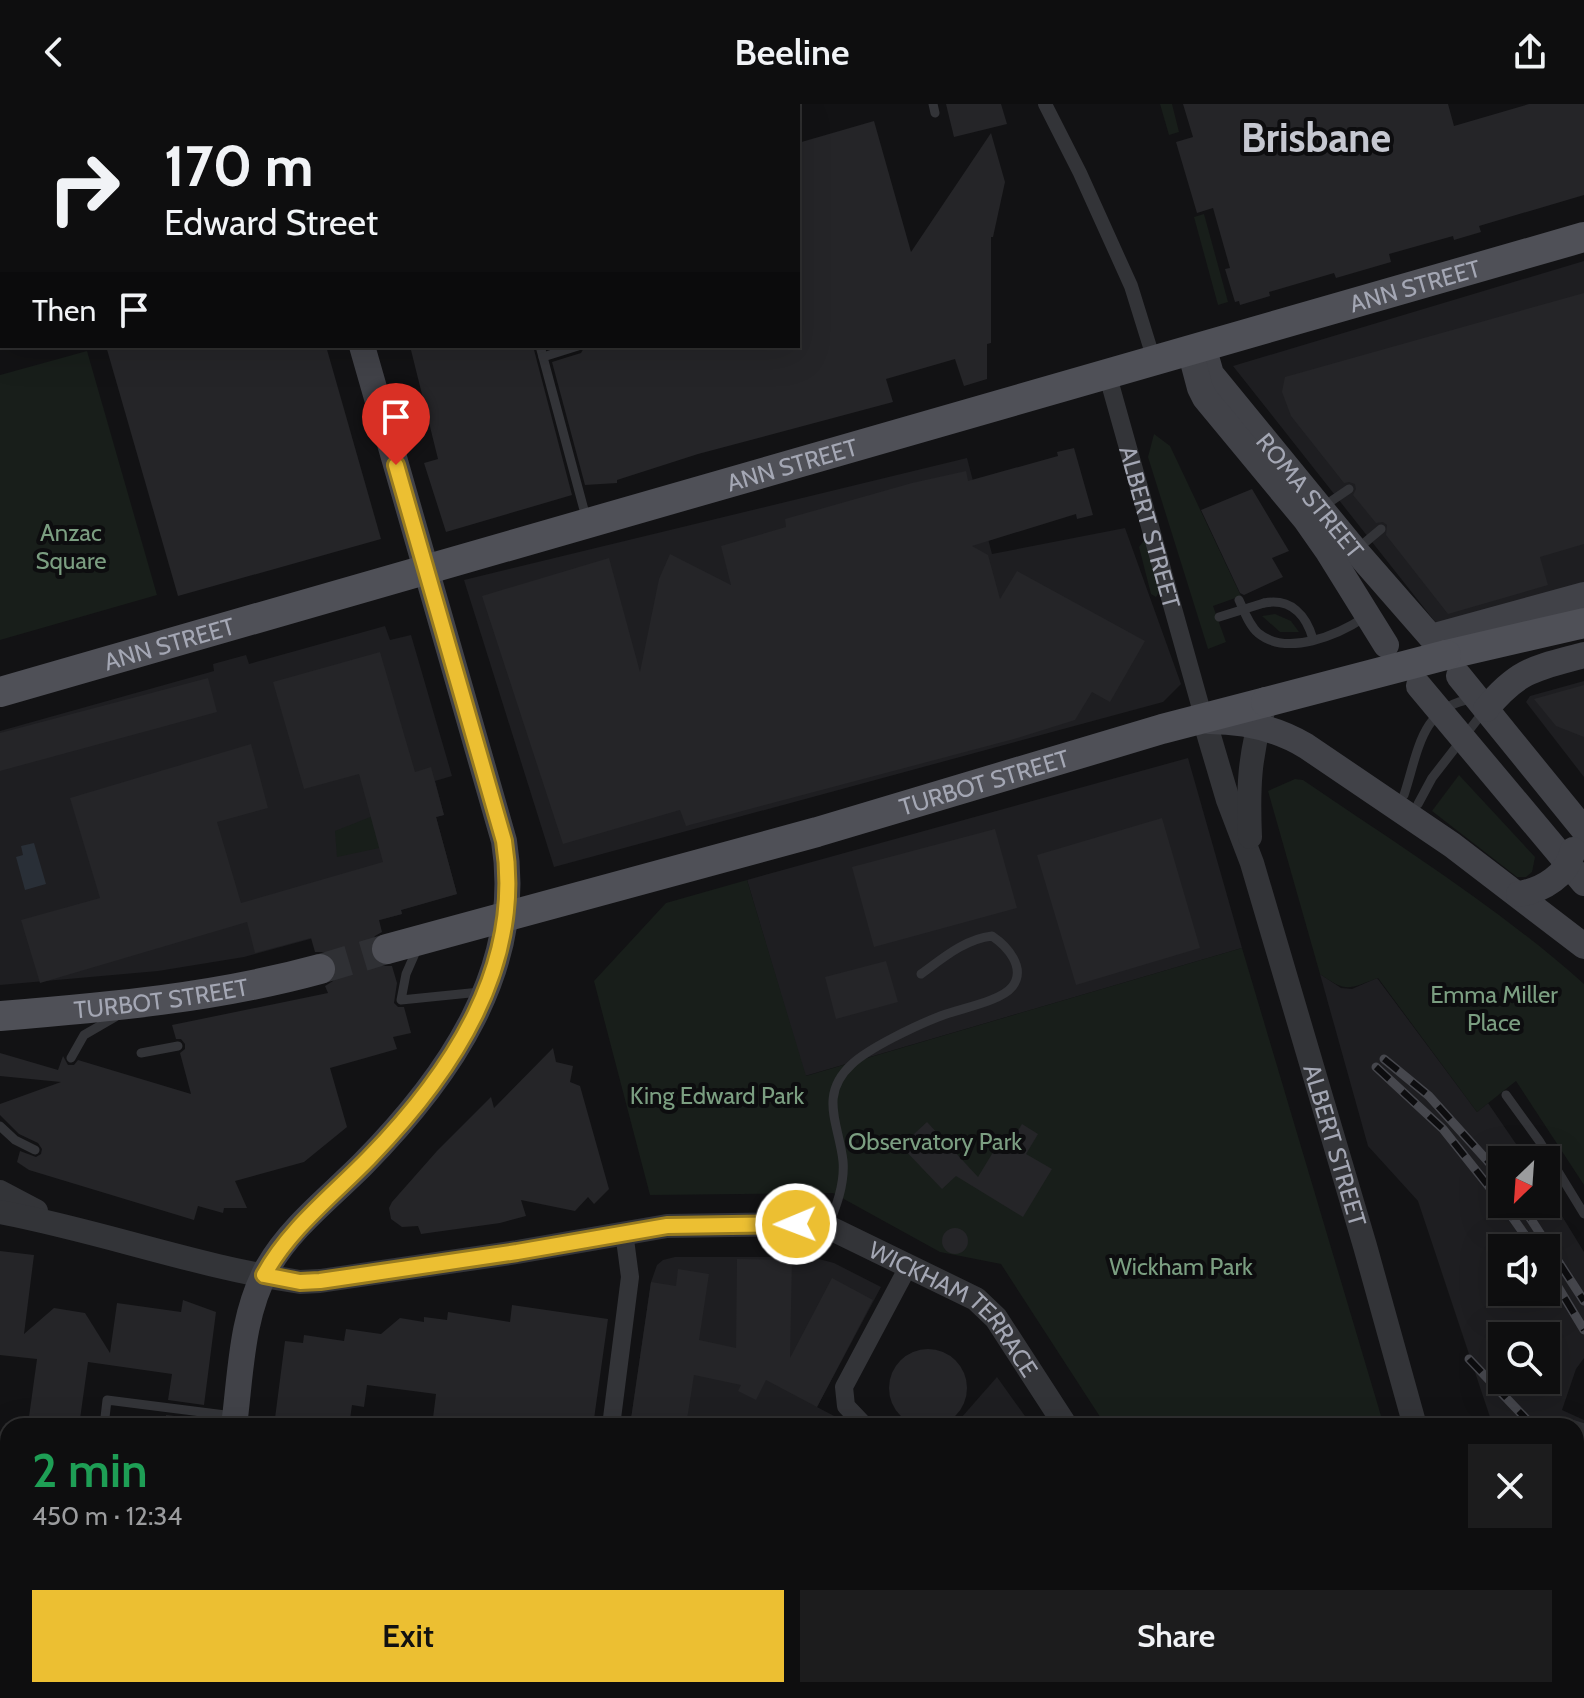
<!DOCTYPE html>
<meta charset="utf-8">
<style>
body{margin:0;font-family:Cabin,sans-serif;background:#1c1c1d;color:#f1f3f6;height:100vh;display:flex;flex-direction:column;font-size:30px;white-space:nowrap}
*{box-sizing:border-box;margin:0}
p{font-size:26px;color:#9b9c9e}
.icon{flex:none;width:44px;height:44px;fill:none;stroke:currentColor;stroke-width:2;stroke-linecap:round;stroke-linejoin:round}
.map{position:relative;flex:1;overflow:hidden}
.sheet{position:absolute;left:0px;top:1314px;width:1584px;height:280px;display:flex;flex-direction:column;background:#0e0e0f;border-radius:24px 24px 0 0;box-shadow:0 8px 32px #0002,0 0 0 2px #2e2e2f}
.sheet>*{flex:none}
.hud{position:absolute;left:0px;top:0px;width:800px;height:244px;box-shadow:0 8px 32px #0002,0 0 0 2px #2e2e2f;background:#0e0e0f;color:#f1f3f6;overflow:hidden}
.needle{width:52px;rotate:205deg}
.fabs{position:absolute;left:1488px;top:1042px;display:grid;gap:16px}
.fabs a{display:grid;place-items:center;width:72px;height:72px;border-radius:0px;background:#0e0e0f;box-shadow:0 8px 32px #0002,0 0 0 2px #2e2e2f;font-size:40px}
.pin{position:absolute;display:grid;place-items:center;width:68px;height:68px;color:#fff;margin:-82px -34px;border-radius:50% 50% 50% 0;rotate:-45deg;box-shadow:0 0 8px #0007}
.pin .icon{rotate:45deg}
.me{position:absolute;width:88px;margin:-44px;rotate:269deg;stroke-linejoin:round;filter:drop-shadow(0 0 6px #0008)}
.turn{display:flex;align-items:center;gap:28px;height:168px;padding:0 32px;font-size:36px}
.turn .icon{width:104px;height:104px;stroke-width:2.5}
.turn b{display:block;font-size:56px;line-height:68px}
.then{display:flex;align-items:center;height:76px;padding:0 32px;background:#0003;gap:16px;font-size:30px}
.round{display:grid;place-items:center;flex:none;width:84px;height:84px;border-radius:0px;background:#1c1c1d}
.headline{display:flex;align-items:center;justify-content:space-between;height:136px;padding:0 32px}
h1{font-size:48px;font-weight:600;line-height:60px;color:#1e9e55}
.action{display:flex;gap:16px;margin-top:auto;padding:16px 32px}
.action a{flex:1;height:92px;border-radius:0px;background:#ecbf32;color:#111;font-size:32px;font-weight:600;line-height:92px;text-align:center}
.action a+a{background:#1c1c1d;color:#f1f3f6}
header{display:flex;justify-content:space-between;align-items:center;height:104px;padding:0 32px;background:#0e0e0f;font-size:36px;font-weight:600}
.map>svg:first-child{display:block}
.built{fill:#1e1e21;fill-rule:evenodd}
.green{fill:#181e1a}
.water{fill:#292f37}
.building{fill:#252528}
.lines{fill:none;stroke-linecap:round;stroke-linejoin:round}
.tertiary-tunnel{stroke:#2f3034;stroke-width:24;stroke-dasharray:24 12;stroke-linecap:butt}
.primary-tunnel{stroke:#2f3034;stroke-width:30;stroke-dasharray:30 15;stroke-linecap:butt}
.service{stroke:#333438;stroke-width:9}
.pedestrian{stroke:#333438;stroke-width:14}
.minor{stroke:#333438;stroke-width:18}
.tertiary{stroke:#333438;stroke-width:24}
.secondary{stroke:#414248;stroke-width:26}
.primary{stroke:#4f5057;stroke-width:30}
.rail-casing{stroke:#46474d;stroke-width:9}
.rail{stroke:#0d0d0f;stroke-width:6;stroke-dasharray:18;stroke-linecap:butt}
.service-bridge{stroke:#333438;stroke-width:9}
.primary-bridge{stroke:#4f5057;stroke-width:30}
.route-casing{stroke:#997c20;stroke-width:20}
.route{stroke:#ecbf32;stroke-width:14}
.labels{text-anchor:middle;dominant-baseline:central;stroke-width:8;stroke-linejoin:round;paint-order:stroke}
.street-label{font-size:24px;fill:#a4a7b4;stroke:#0d0d0f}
.park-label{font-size:24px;fill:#7b9e81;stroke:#0d0d0f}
.town-label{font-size:40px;font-weight:bold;fill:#c5c7d0;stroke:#0d0d0f}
</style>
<header><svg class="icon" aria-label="back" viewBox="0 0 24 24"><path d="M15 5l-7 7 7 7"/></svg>Beeline<svg class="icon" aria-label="share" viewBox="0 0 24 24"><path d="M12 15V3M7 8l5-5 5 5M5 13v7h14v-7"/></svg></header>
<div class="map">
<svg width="1584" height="1594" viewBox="0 0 1584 1594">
<rect width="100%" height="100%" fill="#121214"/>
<g class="built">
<path d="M0 0H249L250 2H2V78Z"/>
<path d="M324 0H648L324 2Z"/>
<path d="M1584 157V479L1436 519 1233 262Z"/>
<path d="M967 354 992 450 1125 424 1181 580 1163 598 554 763 464 476Z"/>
<path d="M385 522 390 536 411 531 452 672 435 677 444 711 436 713 457 790 401 806 402 810 244 853 158 867 0 881V627L214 567 213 560 246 551 249 560Z"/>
<path d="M1584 577V673L1526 598 1530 592Z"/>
<path d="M1188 654 1242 844 805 972 747 776Z"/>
<path d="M1320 870 1341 884 1352 885 1377 874 1477 1008 1488 999 1527 1056H1502V1100H1546V1086L1584 1148V1254L1576 1265 1562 1306 1584 1316V1519L1576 1522V1322H1493L1418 1097 1368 1042ZM1502 1144H1546V1188H1502ZM1502 1232H1546V1276H1502Z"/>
<path d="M675 1153H811L834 1159 881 1183 817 1303 836 1313 845 1322H630L651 1178 657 1161 663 1156Z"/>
<path d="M997 1273 1032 1322H954Z"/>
<path d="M777 1586H1041L1033 1594H768Z"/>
</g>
<g class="green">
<path d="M1160 0H1172L1179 28 1169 31Z"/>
<path d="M1204 110 1228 198 1218 201 1194 113Z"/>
<path d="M87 247 157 491 0 536V271Z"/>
<path d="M1154 330 1170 342 1241 492 1213 502 1226 538 1208 545 1148 353Z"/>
<path d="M1145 435 1161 485 1156 493 1151 490 1139 443Z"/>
<path d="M1275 510 1291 517 1299 528H1280L1262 512Z"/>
<path d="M1459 671 1535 753 1532 768 1526 773H1517L1432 707Z"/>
<path d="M1295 675 1303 676C1398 741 1498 803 1584 880V1081L1516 977 1477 1008 1378 874C1348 885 1347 889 1320 870L1268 687Z"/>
<path d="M383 708 379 744 337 753 335 727Z"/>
<path d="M747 776 806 972 1242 844 1384 1322H1106L1001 1160 940 1148 833 1089 650 1091 594 877 666 799Z"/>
<path d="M1276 1586H1461L1463 1594H1282Z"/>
</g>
<path class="water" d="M34 739 46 780 25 786 16 753 23 751 21 742Z"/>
<g class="building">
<path d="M946 0H1001L1007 20 954 33Z"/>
<path d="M1183 0H1448L1454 22 1529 0H1584V91L1479 122 1481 128 1454 136 1453 132 1389 150 1391 158 1336 174 1334 169 1269 188 1270 192 1240 201 1239 197 1235 198 1225 165 1230 164 1213 104 1197 109 1176 38 1193 33Z"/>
<path d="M874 17 911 148 991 29 1005 78 993 133H991V239L987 240V275L964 282 955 255 886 275 893 298 698 350 617 376V379L585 381 552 258 581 249 585 242H798V39Z"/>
<path d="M1584 189V440L1540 453 1548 481 1448 510 1386 431 1387 421 1383 418 1376 419 1353 391 1356 385 1355 380 1349 378 1344 379 1291 312 1282 288 1285 273Z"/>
<path d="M106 242H326L381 435 178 492Z"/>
<path d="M410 242H533L572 391 446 428 424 359 438 355Z"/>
<path d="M1074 344 1093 411 1077 415 1076 410 972 442 988 451 1000 495 1017 467 1145 537 1110 598 1092 588 1075 616 1014 635 686 722 680 706 563 740 482 492 609 454 640 568 659 475 670 450 731 481 721 442 786 423 785 415 912 379 966 367 968 377 1058 352 1057 348Z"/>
<path d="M1252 385 1289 447 1272 454 1283 473 1244 491 1240 489 1201 406Z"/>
<path d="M380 548 415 668 431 663 444 711 436 713 457 790 401 806 402 810 379 816 382 828 375 832 370 840V850L375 858 382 862H392L397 879 394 899 398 903H404L411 929 393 933 397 945 330 964 347 1023 304 1058 235 1077 247 1104H224L223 1109 198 1102 194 1116 29 1066 17 1058 20 1047 36 1053 41 1050 42 1045 38 1039 19 1030 0 1011V1000L61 978 0 972V949L58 966 63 952 68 961H74L78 956 191 990 180 949 185 945V940L181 935H176L172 921 328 889 325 882 333 877 337 869V860L333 853 326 848H315L311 834 255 849 247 818 40 879 21 816 100 794 70 694 251 640 268 704 217 718 241 799 383 758 359 670 304 685 273 578Z"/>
<path d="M208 574 217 608 0 667V629Z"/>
<path d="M1584 581V633L1556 622 1534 595Z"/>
<path d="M1162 714 1200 844 1076 881 1037 751Z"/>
<path d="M995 725 1017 804 874 843 852 763Z"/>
<path d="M886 857 898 898 836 915 825 873Z"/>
<path d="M553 944 556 958 573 962 570 978 580 982 609 1085 594 1100 588 1093 575 1107 521 1096 526 1112 500 1119 421 1130 418 1122 402 1123 391 1115 389 1104 392 1098 437 1047 491 993 494 1004Z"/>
<path d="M927 1018 978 1073 1001 1035 1010 1040 1022 1020 1038 1030 1026 1050 1052 1065 1023 1113 956 1072 942 1085 901 1042Z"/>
<circle cx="955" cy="1137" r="13"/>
<path d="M0 1147 34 1151 24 1230 54 1204 85 1209 110 1249 117 1199 181 1208 183 1196 216 1208 204 1301 168 1296 172 1270 88 1258 79 1322H36L29 1313 37 1255 0 1251Z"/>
<path d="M737 1155 792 1156 790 1254 832 1174 873 1196 817 1303 766 1276 756 1296 738 1287 741 1281 694 1271 686 1322H630L651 1178 676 1182 678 1165 709 1170 699 1236 736 1244Z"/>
<path d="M512 1201 608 1215 593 1322H432L436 1290 367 1281 364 1303 352 1301 349 1322H274L285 1237 303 1239 304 1231 344 1237 346 1225 381 1230 400 1214 424 1218V1213L447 1216 448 1208 510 1218Z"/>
<circle cx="928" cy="1284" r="39"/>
<path d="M166 1311 200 1315 199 1322H165Z"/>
</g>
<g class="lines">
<g class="tertiary-tunnel">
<path d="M1576 1342 1584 1317"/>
<path d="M1576 1500 1583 1524"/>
</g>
<path class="primary-tunnel" d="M320 865 387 845"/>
<g class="service">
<path d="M933 0 935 9"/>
<path d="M540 242 587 417"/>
<path d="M543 253 578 242"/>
<path d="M1321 404 1349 385"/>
<path d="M1356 446 1381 425"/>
<path d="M1239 496C1244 507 1249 521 1258 529 1287 553 1338 531 1365 513"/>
<path d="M1264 499C1291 494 1306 511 1313 535"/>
<path d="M1404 691C1418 649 1421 601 1473 595"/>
<path d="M1418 700 1432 674 1484 607"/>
<path d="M417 845 406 870 401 896 480 888"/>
<path d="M141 949 178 942"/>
<path d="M71 954 84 931 115 913"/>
<path d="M1506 991 1540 1038 1584 1110"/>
<path d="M0 1022 15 1036 35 1046"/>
<path d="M828 1123C836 1103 845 1080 843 1057 839 1020 818 991 852 960 869 944 915 922 938 913 957 905 1000 898 1012 883 1027 864 1007 842 992 832 965 835 943 854 921 870"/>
<path d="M104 1322 107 1296 233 1312"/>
</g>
<path class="pedestrian" d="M1045 0 1080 69 1131 182 1154 256"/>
<g class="minor">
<path id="s1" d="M1107 269 1204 615"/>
<path d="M611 1322 630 1173 624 1128"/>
<path d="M865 1322 846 1302 844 1283 909 1161"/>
<path d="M0 1515 8 1516"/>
<path d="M64 1594 65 1586"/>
<path d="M569 1594 573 1586"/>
<path d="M643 1594 651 1586"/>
<path d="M1223 1594 1230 1586"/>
</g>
<g class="tertiary">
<path d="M765 2 772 0"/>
<path d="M0 224H2"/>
<path id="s2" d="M1204 615 1228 696 1252 759 1365 1142 1415 1322"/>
<path d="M1250 733C1248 685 1249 651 1264 604"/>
<path d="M0 1088 36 1107"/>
<path id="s3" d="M0 1108C101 1127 198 1163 300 1178L320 1177 517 1148 667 1122 796 1120 828 1123 976 1195 996 1214 1066 1322"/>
<path d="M1583 1524 1584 1527"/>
<path d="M1240 1586 1245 1594"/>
<path d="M1492 1586 1495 1594"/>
</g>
<g class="secondary">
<path d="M292 0V2"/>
<path id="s4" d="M1203 242 1211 270 1355 446 1431 533 1584 491"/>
<path d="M1191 250 1200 284 1205 294 1306 416 1327 446 1386 541"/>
<path d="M1459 572 1584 726"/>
<path d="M1419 582 1584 779"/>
<path d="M1486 605C1519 565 1536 564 1584 551"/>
<path d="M1209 617C1244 617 1276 624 1306 642L1452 741 1584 842"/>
<path d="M1519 790C1543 786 1568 771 1573 746"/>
<path d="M234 1322C241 1268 241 1212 268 1163 290 1124 330 1093 362 1061 448 974 525 865 504 737L362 242"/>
<path d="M199 1594 200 1586"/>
</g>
<g class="primary">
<path d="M1446 551 1584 519"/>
<path id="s5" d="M0 588 1584 133"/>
<path id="s6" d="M387 845 817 728 1162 625 1266 598"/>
<path id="s7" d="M0 912C109 903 214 894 320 865"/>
</g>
<g class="rail-casing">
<g id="rail">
<path d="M1384 955 1429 992 1502 1073"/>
<path d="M1376 963 1443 1025 1502 1099"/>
<path d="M1503 1100 1534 1144"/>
<path d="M1521 1100 1584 1197"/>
<path d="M1546 1163 1584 1226"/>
<path d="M1469 1255 1533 1322"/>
<path d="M1576 1367 1584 1376"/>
<path d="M1576 1385 1584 1399"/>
<path d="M1576 1438 1584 1451"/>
</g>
</g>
<use href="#rail" class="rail"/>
<path class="service-bridge" d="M1219 513 1264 499"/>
<path class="primary-bridge" d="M1266 598 1446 551"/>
</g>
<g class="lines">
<g class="route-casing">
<path id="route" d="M396 361 504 737C524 861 453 968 369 1054 333 1091 289 1125 264 1171L300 1178 320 1177 517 1148 667 1122 796 1120"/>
</g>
<use href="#route" class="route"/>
</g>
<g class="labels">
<g class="street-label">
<text stroke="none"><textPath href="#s5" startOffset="1472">ANN STREET</textPath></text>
<text stroke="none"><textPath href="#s5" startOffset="824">ANN STREET</textPath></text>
<text stroke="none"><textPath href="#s4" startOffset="186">ROMA STREET</textPath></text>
<text stroke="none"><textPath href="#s1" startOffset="160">ALBERT STREET</textPath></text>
<text stroke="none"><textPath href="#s5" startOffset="176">ANN STREET</textPath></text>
<text stroke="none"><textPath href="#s6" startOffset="620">TURBOT STREET</textPath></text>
<text stroke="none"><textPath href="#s7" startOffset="162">TURBOT STREET</textPath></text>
<text stroke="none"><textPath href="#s2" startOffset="446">ALBERT STREET</textPath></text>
<text stroke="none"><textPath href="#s3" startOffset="994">WICKHAM TERRACE</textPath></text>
</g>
<g class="park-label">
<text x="71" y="428">Anzac<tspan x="71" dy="28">Square</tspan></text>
<text x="1494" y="890">Emma Miller<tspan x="1494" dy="28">Place</tspan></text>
<text x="717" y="991">King Edward Park</text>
<text x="935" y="1037">Observatory Park</text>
<text x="1181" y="1162">Wickham Park</text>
</g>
<g class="town-label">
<text x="1316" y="33">Brisbane</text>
</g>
</g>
</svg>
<div class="fabs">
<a><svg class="needle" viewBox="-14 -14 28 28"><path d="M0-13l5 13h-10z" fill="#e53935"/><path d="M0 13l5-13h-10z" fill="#9b9c9e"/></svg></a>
<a><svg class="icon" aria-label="sound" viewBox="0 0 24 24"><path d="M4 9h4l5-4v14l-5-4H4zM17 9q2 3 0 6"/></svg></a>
<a><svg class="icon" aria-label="search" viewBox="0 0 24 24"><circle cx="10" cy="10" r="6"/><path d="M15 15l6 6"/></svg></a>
</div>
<div class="pin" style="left:396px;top:361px;background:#d93025"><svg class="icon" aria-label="arrive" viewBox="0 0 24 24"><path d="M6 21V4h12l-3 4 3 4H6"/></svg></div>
<svg class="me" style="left:796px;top:1120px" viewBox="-20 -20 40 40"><circle r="17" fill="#ecbf32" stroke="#fff" stroke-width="3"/><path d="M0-11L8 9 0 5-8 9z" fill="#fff"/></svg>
<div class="hud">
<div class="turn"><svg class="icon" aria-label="right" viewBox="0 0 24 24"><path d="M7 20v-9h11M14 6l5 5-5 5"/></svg><div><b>170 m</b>Edward Street</div></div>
<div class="then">Then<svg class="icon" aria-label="arrive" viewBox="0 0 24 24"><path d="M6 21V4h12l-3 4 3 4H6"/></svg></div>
</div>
<section class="sheet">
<div class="headline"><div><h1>2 min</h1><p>450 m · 12:34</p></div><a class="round"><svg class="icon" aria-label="close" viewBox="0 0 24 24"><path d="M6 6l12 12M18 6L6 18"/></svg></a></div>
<div class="action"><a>Exit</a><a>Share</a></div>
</section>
</div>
